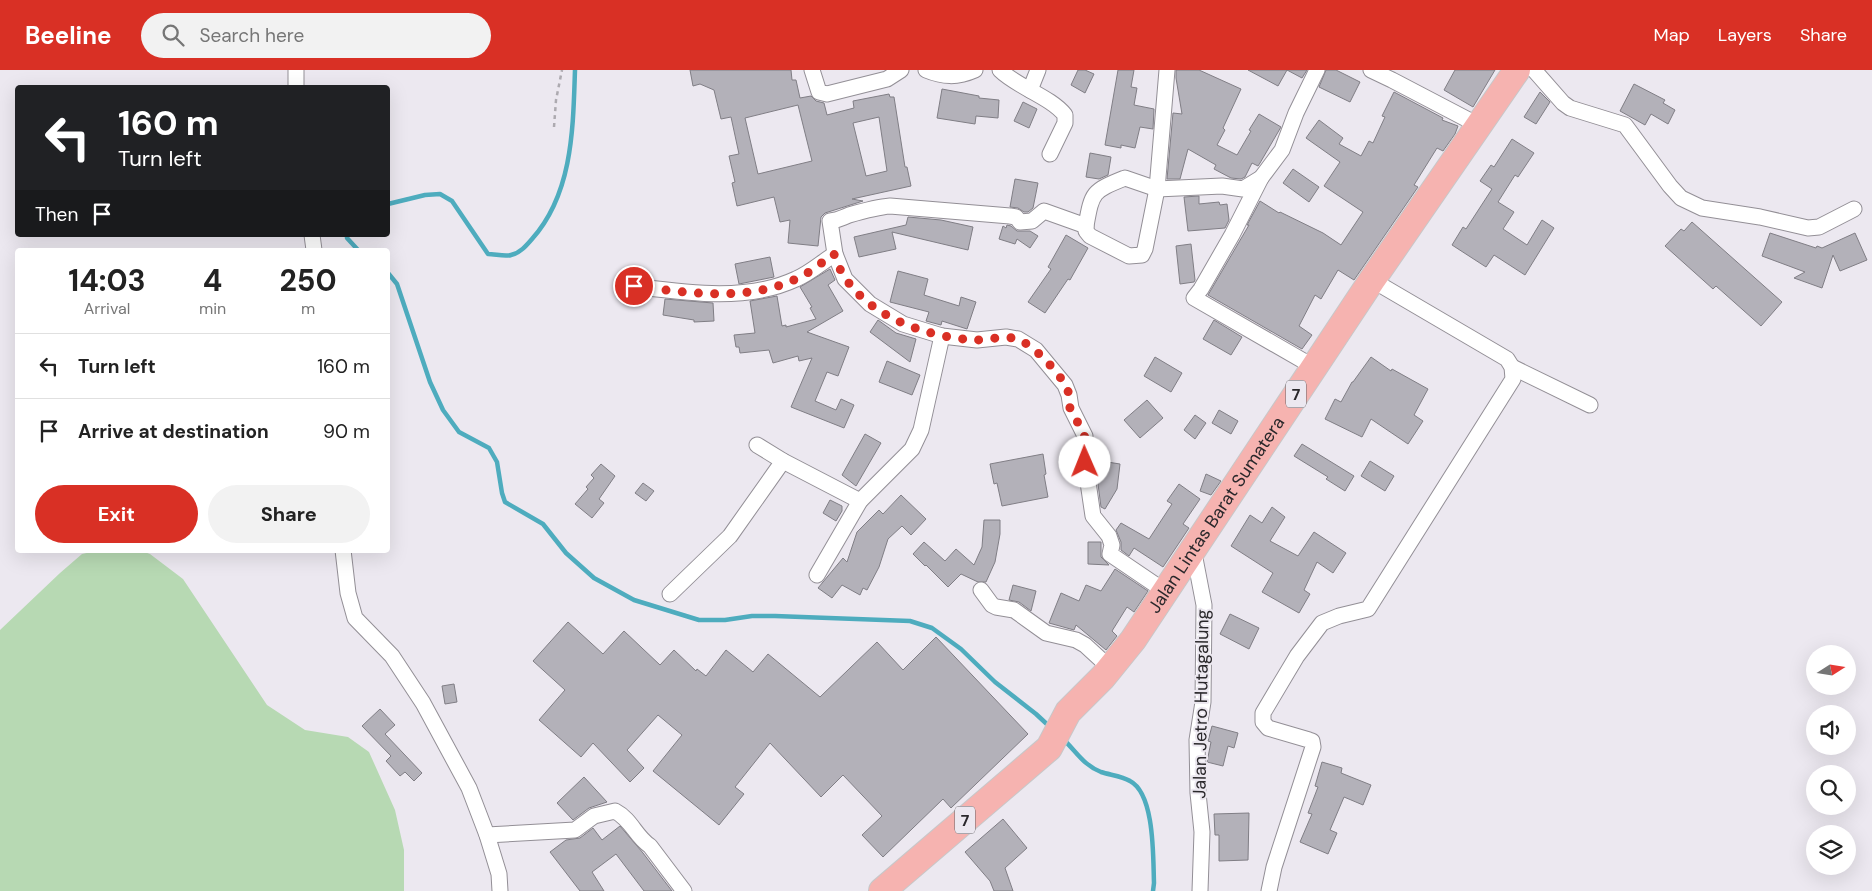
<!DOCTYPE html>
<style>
body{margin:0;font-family:"DM Sans",sans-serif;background:#f2f2f2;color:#222;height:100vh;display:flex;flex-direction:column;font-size:19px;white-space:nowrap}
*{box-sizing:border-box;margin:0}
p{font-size:16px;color:#767676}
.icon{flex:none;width:28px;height:28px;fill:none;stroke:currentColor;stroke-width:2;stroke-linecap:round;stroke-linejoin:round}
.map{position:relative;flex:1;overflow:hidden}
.details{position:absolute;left:15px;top:178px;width:375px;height:305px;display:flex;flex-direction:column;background:#fff;border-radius:5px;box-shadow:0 5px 20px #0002}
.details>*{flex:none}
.banner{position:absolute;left:15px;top:15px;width:375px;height:152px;border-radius:5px;box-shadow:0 5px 20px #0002;background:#202124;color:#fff;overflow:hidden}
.needle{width:32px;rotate:78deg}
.buttons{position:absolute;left:1806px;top:575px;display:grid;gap:10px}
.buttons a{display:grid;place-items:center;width:50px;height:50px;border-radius:50%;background:#fff;box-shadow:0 5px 20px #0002;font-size:25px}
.pin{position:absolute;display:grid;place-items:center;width:42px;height:42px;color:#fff;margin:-21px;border:2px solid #fff;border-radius:50%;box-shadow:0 1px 5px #0007}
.me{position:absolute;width:55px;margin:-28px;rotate:359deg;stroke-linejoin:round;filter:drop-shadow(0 0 4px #0008)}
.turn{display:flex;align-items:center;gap:18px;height:105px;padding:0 20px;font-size:22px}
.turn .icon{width:65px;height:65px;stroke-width:2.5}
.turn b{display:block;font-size:35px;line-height:42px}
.then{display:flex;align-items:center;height:48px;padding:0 20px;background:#0003;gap:10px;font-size:19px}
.eta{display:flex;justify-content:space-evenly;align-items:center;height:85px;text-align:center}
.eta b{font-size:30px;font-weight:700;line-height:35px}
.button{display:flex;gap:10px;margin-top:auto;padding:10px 20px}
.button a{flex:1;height:58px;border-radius:30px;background:#d93025;color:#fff;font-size:20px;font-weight:700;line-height:58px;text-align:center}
.button a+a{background:#f2f2f2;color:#222}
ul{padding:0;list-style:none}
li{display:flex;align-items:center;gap:15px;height:65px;padding:0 20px;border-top:1px solid #e0e0e0}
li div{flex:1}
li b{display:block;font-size:19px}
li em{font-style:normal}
header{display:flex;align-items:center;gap:30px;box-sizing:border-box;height:70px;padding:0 25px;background:#d93025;color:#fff}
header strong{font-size:24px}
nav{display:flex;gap:28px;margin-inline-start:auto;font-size:18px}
.search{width:350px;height:45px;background:#f2f2f2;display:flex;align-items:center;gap:12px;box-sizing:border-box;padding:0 18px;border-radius:28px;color:#767676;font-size:19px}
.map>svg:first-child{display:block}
.green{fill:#b7d9b3}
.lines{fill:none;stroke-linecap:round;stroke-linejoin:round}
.stream{stroke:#4eacbe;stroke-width:4.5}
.building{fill:#b3b1b9;stroke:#807e85;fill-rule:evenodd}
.minor-casing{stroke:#938f96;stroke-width:17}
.trunk-casing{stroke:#c8c7c8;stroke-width:28}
.path{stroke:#adaab0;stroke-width:2.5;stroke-dasharray:4 4;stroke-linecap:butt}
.minor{stroke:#fff;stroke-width:15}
.trunk{stroke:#f6b3b0;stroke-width:26}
.route{stroke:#d93025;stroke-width:9;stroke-dasharray:0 16.2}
.labels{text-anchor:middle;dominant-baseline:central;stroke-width:4;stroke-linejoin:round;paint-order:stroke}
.shield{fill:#ece8f0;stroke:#646266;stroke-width:1}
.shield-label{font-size:16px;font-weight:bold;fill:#2a282b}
.street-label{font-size:18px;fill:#2a282b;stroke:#ece8f0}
</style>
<header>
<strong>Beeline</strong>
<div class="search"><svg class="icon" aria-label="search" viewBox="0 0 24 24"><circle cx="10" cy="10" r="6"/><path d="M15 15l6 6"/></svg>Search here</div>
<nav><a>Map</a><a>Layers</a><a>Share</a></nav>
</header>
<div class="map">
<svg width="1872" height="821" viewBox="0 0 1872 821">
<rect width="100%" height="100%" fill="#ece8f0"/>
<path class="green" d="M100 480H139L150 484 183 509 267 635 305 660 348 667 369 682 395 740 404 780V821H0V560L60 503 82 484Z"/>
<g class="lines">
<g class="stream">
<path d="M388 134 425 125 440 124 452 131 488 184C495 184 505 187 511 185 520 183 526 176 532 169 573 123 573 58 575 0"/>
<path d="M347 165V168L358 180"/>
<path d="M388 203 397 214 430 312 443 340 459 362 489 378 497 392 502 423 505 432 543 454 566 483 594 508 634 530 699 550H725L752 546H775L910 551 932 558 961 579 995 612 1036 644 1050 657"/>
<path d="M1063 669C1076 681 1083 695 1101 702 1110 705 1122 706 1130 711 1155 724 1153 788 1154 813L1153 821"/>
</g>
</g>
<g class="building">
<path d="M690 0H791L792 10H796L800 28 811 26 816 31 824 33 827 45 854 38 853 31 889 24 890 27H894L905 97H907L911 116 852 129 863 131 825 143 821 147 818 176 788 173 790 150 780 152 774 127 737 136 732 113 735 112 729 86 739 84 731 47 721 49 714 20 700 14 693 16ZM798 35 812 91 758 104 745 48ZM879 47 887 101 866 106 853 53Z"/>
<path d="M1078 0H1085L1094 4 1085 23 1071 15Z"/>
<path d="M1118 0H1134L1131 17 1137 18 1134 35 1154 39 1153 59 1140 57 1135 78 1121 75V78L1105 75Z"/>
<path d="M1176 0H1199L1241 19 1223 58 1225 60 1217 75 1237 85 1251 61 1249 60 1259 44 1281 57 1260 93 1258 96 1252 93 1245 107 1241 109 1231 108 1214 99 1216 95 1188 79 1180 109H1167L1173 43 1182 44 1176 8Z"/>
<path d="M1248 0H1307L1302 8 1287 0 1278 16Z"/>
<path d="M1326 0H1336L1360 12 1350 32 1319 17Z"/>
<path d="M1455 0H1495L1473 37 1444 20Z"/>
<path d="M1634 14 1665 30 1663 33 1675 40 1668 54 1651 44 1645 55 1620 41Z"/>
<path d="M942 19 979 26V28L999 30 998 48 976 46 975 54 937 48Z"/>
<path d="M1394 22 1443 48 1442 50 1458 56 1455 64 1443 81 1437 78 1414 115 1418 117 1354 210 1338 200 1321 229 1315 225 1299 256 1312 265 1302 279 1208 225 1249 155H1247L1260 131 1279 143 1280 142 1323 163 1341 175 1363 142 1324 116 1340 92 1306 68 1319 50 1343 68 1339 74 1361 86 1369 71 1373 73 1385 47 1382 46Z"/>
<path d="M1540 22 1550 32 1536 54 1524 47Z"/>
<path d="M1023 32 1037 39 1029 58 1014 51Z"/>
<path d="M1512 69 1534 83 1518 107 1515 105 1498 132 1514 142 1503 159 1527 175 1542 150 1554 158 1525 205 1494 185 1486 197 1452 175 1463 157 1466 159 1492 119 1480 111 1491 95 1494 97Z"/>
<path d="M1090 83 1111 87 1108 105 1099 109 1086 107Z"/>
<path d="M1293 99 1319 117 1309 132 1283 113Z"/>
<path d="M1015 109 1038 113 1033 138 1028 142H1024L1018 138 1010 137Z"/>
<path d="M1199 126V134L1219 132 1220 135 1227 134 1229 150 1225 158 1188 161 1184 127Z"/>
<path d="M908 147 941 150 973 157 968 180 892 162 896 179 859 187 854 167 906 155Z"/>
<path d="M1692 152 1782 232 1761 256 1716 216 1713 219 1665 176 1681 159 1684 161Z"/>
<path d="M1007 155 1011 156 1017 161H1030L1038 166 1030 178 1017 169 1015 174 999 169 1003 156 1006 158Z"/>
<path d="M1770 163 1816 178 1817 176 1822 178 1855 163 1867 190 1840 201 1833 185 1822 218 1794 208 1805 202 1762 186Z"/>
<path d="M1066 165 1088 178 1070 210 1068 209 1045 243 1028 232 1051 199 1048 197Z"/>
<path d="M1191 174 1195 210 1194 212 1180 214 1176 176Z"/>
<path d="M770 187 774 207 739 214 735 194Z"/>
<path d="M830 199 835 210 828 215 843 241 807 262 849 277 838 306 827 302 815 331 836 340 841 329 854 335 844 358 791 337 812 288 799 291 798 286 773 293 769 280 740 283 739 277H736L734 265 755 263 750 231 777 226 782 256 786 255V257L816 249 810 238 812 237 800 217Z"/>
<path d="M898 201 928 209 924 225 959 236 961 227 976 232 967 259 942 251 941 255 926 251 929 242 890 232Z"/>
<path d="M665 229 713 233 714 251 694 252V250L663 245Z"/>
<path d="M878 250 896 263 916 269 910 292 870 262Z"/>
<path d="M1214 250 1242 267 1231 285 1203 269Z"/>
<path d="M1155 287 1182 303 1171 322 1144 306Z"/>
<path d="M1371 287 1391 301 1392 299 1428 319 1414 345 1423 351 1408 374 1371 349 1362 367 1325 349 1335 329 1341 332 1352 312H1353Z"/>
<path d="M887 291 920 305 912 325 879 312Z"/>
<path d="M1147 330 1163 348 1140 368 1124 350Z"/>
<path d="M1219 340 1238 351 1231 364 1212 353Z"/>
<path d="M1195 345 1206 353 1195 369 1184 360Z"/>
<path d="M865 364 881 373 856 416 842 405Z"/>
<path d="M1302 374 1354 406 1345 421 1326 409 1328 407 1294 386Z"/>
<path d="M1043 384 1046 404 1044 405 1048 427 1002 436 997 413 994 414 990 394Z"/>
<path d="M1101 391 1120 394 1117 419 1105 439 1101 437 1098 414Z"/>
<path d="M1370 391 1394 406 1385 421 1361 406Z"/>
<path d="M601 394 615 406 599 429 604 433 592 448 575 434 588 419 586 417 594 408 591 405Z"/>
<path d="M1206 404 1221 411 1211 425 1200 421Z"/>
<path d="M643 413 654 421 646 431 635 423Z"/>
<path d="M1179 414 1200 429 1183 454 1189 458 1163 497 1134 478 1129 486 1121 480V472L1116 460 1121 453 1149 469 1172 434 1167 431Z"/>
<path d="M901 425 926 449 911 465 902 456 888 469 879 497 867 520 863 518 860 525 842 515 832 528 818 518 843 488 847 492 857 462 879 440 883 444Z"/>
<path d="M830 430 842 436V441L836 451 823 443Z"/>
<path d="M1272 437 1285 447 1270 471 1298 486 1314 462 1346 483 1333 503 1317 492 1304 520 1310 524 1299 543 1262 522 1273 503 1231 476 1250 445 1262 453Z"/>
<path d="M984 450H1000V464L995 492 986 512H978L961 504 948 517 926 495 925 496 913 484 924 472 945 491 956 479 974 495 982 477Z"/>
<path d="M1088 472H1101V487L1109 495 1088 494Z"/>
<path d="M1115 499 1148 521 1134 542 1127 537 1112 561 1117 566 1106 580 1076 555 1074 560 1049 553 1061 523 1079 531 1086 515 1101 521Z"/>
<path d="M1013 515 1036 521 1031 541 1019 532 1009 530Z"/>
<path d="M1230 544 1259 558 1249 579 1220 564Z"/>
<path d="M568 552 603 584 624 561 660 595 674 580 696 601 697 599 706 606 726 580 753 602 768 584 820 627 877 572 903 600 936 567 1028 664 951 738 943 729 883 787 862 765 882 746 843 705 821 727 770 673 735 717 744 724 719 755 653 701 682 665 658 645 627 680 644 698 630 712 593 673 581 687 539 650 565 620 533 591Z"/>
<path d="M454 614 457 632 445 634 442 616Z"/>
<path d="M380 639 395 655 385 664 422 703 414 711 405 702 400 706 386 691 391 686 362 656Z"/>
<path d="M1212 656 1238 663 1234 678 1228 676 1223 696 1207 692 1211 672 1208 671Z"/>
<path d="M1322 692 1342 698 1341 703 1371 715 1363 735 1344 727 1330 760 1337 763 1328 784 1300 772 1312 744 1308 743 1318 717 1315 716Z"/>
<path d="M584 707 607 732 589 738 573 750 557 733Z"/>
<path d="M1249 743 1248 790 1219 791V765H1215L1214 744Z"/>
<path d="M1003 749 1027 778 1005 798 1013 821H994L990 811 965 782Z"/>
<path d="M620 756 643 783 672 821H644L616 784 592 802 604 821H580L550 782 566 770 580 768 593 758 602 770Z"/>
</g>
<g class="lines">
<g class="minor-casing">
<g id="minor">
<path d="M296 0V18"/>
<path d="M812 0 819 22 827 24 887 9 901 0"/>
<path d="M926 0C943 7 957 8 975 0"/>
<path d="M1000 0C1017 17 1051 27 1065 45V53L1050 84"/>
<path d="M1371 0 1392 10 1478 55"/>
<path d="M1534 0 1563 33 1570 38 1625 55 1670 116 1681 128 1702 138 1760 147 1808 158 1819 157 1854 139"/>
<path d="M1030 20 1038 0"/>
<path d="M1261 108 1232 165 1201 219 1194 228 1314 297"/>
<path d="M1086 156V161L1090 166 1129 186 1142 185 1145 179 1157 119 1167 0"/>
<path d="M312 165 314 180"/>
<path d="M634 216C687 223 747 232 796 209 810 203 822 192 835 184"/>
<path d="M1512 297 1590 335"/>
<path d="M757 375 783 391 860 431"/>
<path d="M1193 478 1204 535 1203 632 1197 670 1198 723 1202 762 1200 821"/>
<path d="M343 480 348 523 355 548 392 586 423 633 469 718 487 765 499 804 500 821"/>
<path d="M817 505 860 431 912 379 921 360 942 266"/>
<path d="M981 520 992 535 996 537 1014 540 1046 563 1076 570 1085 575 1110 598"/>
<path d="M1166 522 1110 484 1112 475 1109 466 1093 446 1085 392V366L1071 338 1069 325 1065 315 1036 280 1018 269 1006 267 977 270 942 266 903 254 870 234 845 209 835 184 830 151C840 150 841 148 849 145 863 141 877 137 890 136L1010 146 1016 147 1020 152 1032 151 1044 141 1086 156C1092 121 1093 121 1125 108L1157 119 1222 116 1243 119 1261 108 1282 80 1296 43 1317 0"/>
<path d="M670 524 730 466 783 391"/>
<path d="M487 765 575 760 594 746 615 741C632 750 635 766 650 776L684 821"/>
<path d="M1269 821 1274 797 1313 677 1312 671 1309 670 1268 658 1263 652V643L1297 586 1322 553 1339 546 1368 539 1513 309 1512 297 1507 289 1372 210"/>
</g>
</g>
<g class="trunk-casing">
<g id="trunk">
<path id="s1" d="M882 821 1049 678 1068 642 1103 607 1133 570 1372 210 1517 0"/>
</g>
</g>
<path class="path" d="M554 57 556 30 562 0"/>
<use href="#minor" class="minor"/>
<use href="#trunk" class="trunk"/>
</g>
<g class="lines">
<path class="route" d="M634 216C687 223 747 232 796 209 810 203 822 192 834 184 851 241 921 267 975 270 989 270 1004 265 1017 269 1033 274 1058 302 1066 316 1070 323 1068 330 1070 338 1073 348 1082 356 1084 365 1087 373 1085 384 1085 392"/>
</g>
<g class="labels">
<g class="shield">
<rect x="1286" y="310.5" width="20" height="27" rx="4"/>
<rect x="955" y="736.5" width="20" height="27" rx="4"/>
</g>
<g class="shield-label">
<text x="1296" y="324">7</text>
<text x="965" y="750">7</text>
</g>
<g class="street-label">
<text stroke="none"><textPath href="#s1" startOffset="508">Jalan Lintas Barat Sumatera</textPath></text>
<text transform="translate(1201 634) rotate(-89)">Jalan Jetro Hutagalung</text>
</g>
</g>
</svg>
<div class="buttons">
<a><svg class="needle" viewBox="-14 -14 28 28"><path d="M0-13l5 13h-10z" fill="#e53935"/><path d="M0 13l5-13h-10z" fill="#767676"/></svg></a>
<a><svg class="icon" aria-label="sound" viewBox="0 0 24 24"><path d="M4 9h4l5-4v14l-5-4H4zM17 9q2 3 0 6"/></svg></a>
<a><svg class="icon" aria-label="search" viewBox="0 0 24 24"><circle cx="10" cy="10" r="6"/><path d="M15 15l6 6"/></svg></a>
<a><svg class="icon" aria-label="layers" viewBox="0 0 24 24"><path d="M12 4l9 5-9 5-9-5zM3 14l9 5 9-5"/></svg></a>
</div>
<div class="pin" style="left:634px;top:216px;background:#d93025"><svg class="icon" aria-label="arrive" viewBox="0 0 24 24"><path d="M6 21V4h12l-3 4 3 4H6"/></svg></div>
<svg class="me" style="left:1085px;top:392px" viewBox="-20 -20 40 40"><circle r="19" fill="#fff"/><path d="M0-13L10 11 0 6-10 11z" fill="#d93025"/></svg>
<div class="banner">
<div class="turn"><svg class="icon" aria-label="left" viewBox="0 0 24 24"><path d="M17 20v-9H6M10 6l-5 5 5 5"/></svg><div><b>160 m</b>Turn left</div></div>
<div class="then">Then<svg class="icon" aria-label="arrive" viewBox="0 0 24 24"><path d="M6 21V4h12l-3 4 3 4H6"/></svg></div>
</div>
<section class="details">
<div class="eta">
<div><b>14:03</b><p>Arrival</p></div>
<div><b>4</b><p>min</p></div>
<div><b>250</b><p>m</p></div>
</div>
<ul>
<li><svg class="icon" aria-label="left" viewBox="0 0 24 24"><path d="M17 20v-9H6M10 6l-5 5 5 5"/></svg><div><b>Turn left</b></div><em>160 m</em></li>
<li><svg class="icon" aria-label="arrive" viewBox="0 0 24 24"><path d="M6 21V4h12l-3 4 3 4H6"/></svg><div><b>Arrive at destination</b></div><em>90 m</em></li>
</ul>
<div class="button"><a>Exit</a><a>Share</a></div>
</section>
</div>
